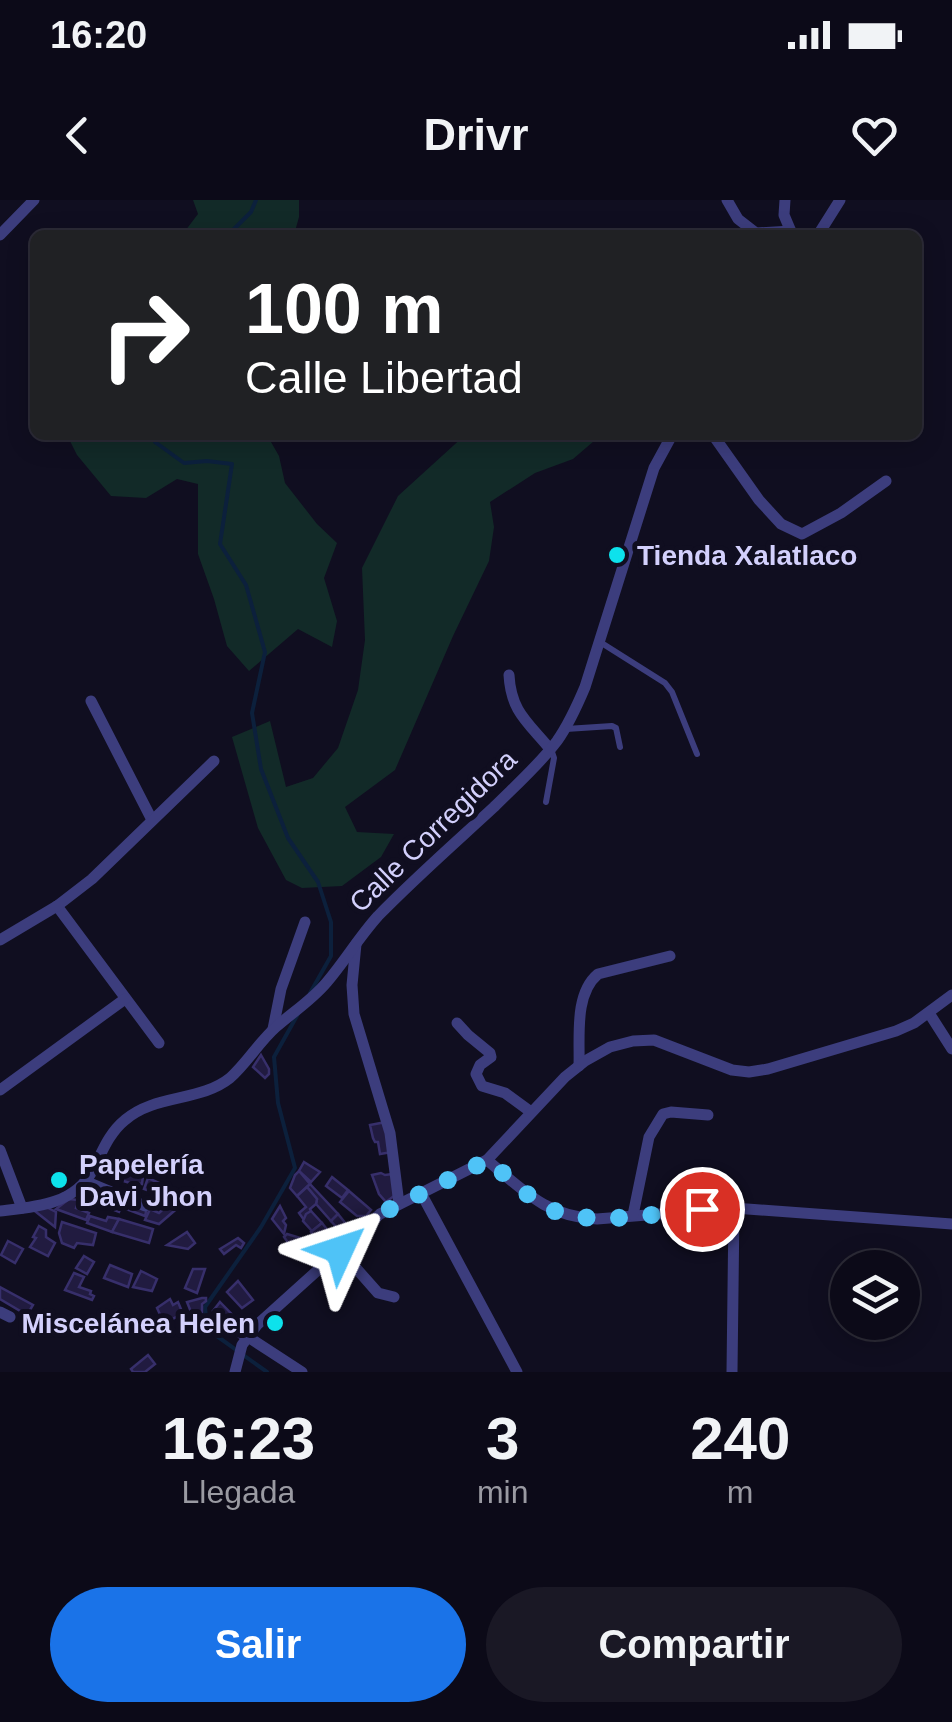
<!DOCTYPE html>
<html lang="es">
<meta charset="utf-8">
<style>
body{margin:0;font-family:Arial,sans-serif;background:#1a1825;color:#f1f3f6;height:100vh;display:flex;flex-direction:column;font-size:38px;white-space:nowrap}
*{box-sizing:border-box;margin:0}
p{font-size:32px;color:#9a9aa2}
.icon{flex:none;width:55px;height:55px;fill:none;stroke:currentColor;stroke-width:2;stroke-linecap:round;stroke-linejoin:round}
.map{position:relative;height:1172px;overflow:hidden}
.panel{display:flex;flex-direction:column;background:#0c0a18;flex:1}
.panel>*{flex:none}
.guide{position:absolute;left:30px;top:30px;width:892px;height:210px;border-radius:15px;box-shadow:0 5px 25px #0003,0 0 0 2px #2c2b37;background:#202124;color:#fff;overflow:hidden}
.controls{position:absolute;left:830px;top:1050px;display:grid;gap:20px}
.controls a{display:grid;place-items:center;width:90px;height:90px;border-radius:50%;background:#0c0a18;box-shadow:0 5px 25px #0003,0 0 0 2px #2c2b37;font-size:50px}
.pin{position:absolute;display:grid;place-items:center;width:85px;height:85px;color:#fff;margin:-42px;border:5px solid #fff;border-radius:50%;box-shadow:0 2px 10px #0007}
.me{position:absolute;width:110px;margin:-55px;rotate:48deg;stroke-linejoin:round;filter:drop-shadow(0 0 8px #0008)}
.turn{display:flex;align-items:center;gap:35px;height:210px;padding:0 50px;font-size:45px}
.turn .icon{width:130px;height:130px;stroke-width:2.5}
.turn b{display:block;font-size:70px;line-height:85px}
.eta{display:flex;justify-content:space-evenly;align-items:center;height:170px;text-align:center}
.eta b{font-size:60px;font-weight:800;line-height:70px}
.cta{display:flex;gap:20px;margin-top:auto;padding:20px 50px}
.cta a{flex:1;height:115px;border-radius:60px;background:#1a73e8;color:#fff;font-size:40px;font-weight:800;line-height:115px;text-align:center}
.cta a+a{background:#1a1825;color:#f1f3f6}
.status{display:flex;justify-content:space-between;align-items:center;height:70px;padding:0 50px;background:#0c0a18;direction:ltr}
.status svg{height:28px;fill:currentColor}
header{display:flex;justify-content:space-between;align-items:center;height:130px;padding:0 50px;background:#0c0a18;font-size:45px;font-weight:800}
.map>svg:first-child{display:block}
.green{fill:#122a28}
.lines{fill:none;stroke-linecap:round;stroke-linejoin:round}
.stream{stroke:#0c203c;stroke-width:4}
.building{fill:#211b40;stroke:#372f6b;stroke-width:2.5}
.lane{stroke:#3c3d7d;stroke-width:6}
.street{stroke:#3c3d7d;stroke-width:11}
.route{stroke:#4fc3f7;stroke-width:18;stroke-dasharray:0 32.4}
.poi-dot{fill:#0de2ec;stroke:#100e20;stroke-width:4}
.labels{text-anchor:middle;dominant-baseline:central;stroke-width:10;stroke-linejoin:round;paint-order:stroke}
.poi-label{font-size:28px;font-weight:bold;fill:#d3d0fc;stroke:#100e20;text-anchor:start}
.street-label{font-size:28px;fill:#d3d0fc;stroke:#100e20}
</style>
<div class="status"><b>16:20</b><svg viewBox="0 0 49 12"><path d="M0 12V9h3v3zM5 12V6h3v6zM10 12V3h3v9zM15 12V0h3v12zM26 1h20v11H26zM47 4h2v5h-2z"/></svg></div>
<header><svg class="icon" aria-label="back" viewBox="0 0 24 24"><path d="M15 5l-7 7 7 7"/></svg>Drivr<svg class="icon" aria-label="heart" viewBox="0 0 24 24"><path d="M12 20l-8-8c-3-5 5-10 8-4 3-6 11-1 8 4z"/></svg></header>
<div class="map">
<svg width="952" height="1172" viewBox="0 0 952 1172">
<rect width="100%" height="100%" fill="#100e20"/>
<g class="green">
<path d="M193 0H299V17L294 35H182L198 14Z"/>
<path d="M67 235H267L279 256 285 283 317 324 337 343 324 378 337 421 332 447 298 429 249 471 227 446 214 399 198 354V284L177 279 146 298 111 296 77 255Z"/>
<path d="M465 235H601L573 259 535 273 490 302 494 327 489 361 453 436 395 570 345 607 357 632 394 634 381 657 342 686 302 688 286 680 258 628 232 537 270 521 286 587 313 578 338 548 358 490 365 440 362 368 398 296Z"/>
</g>
<g class="lines">
<g class="stream">
<path d="M228 35 251 12 256 0"/>
<path d="M154 235 155 242 184 263 207 261 232 264 220 344 246 385 265 452 252 513 261 569 288 638 318 682 331 722V756L310 793"/>
<path d="M267 1172 207 1129 205 1107 261 1027 295 968 278 903 274 857 298 814"/>
</g>
</g>
<g class="building">
<path d="M261 855 269 869V874L265 878 253 867Z"/>
<path d="M386 922 392 952 380 954 378 942H375L373 938 370 925Z"/>
<path d="M304 962 320 972 311 982 299 971Z"/>
<path d="M108 966 143 976 142 984 137 983V985L103 975Z"/>
<path d="M299 971 310 984 297 996 290 988 295 975Z"/>
<path d="M381 973 385 975 393 974 394 996 386 1002 379 994 372 975Z"/>
<path d="M332 977 348 990 342 998 326 986Z"/>
<path d="M148 978 170 988 167 997 144 989Z"/>
<path d="M310 984 338 1014 331 1021 316 1004 317 999 307 987Z"/>
<path d="M307 987 317 999 316 1004 310 1009 311 1011 304 1020 299 1013 306 1007 297 996Z"/>
<path d="M96 989 147 1008 145 1016 121 1007 119 1012 88 1000Z"/>
<path d="M349 991 371 1010 366 1016H357L340 1002Z"/>
<path d="M182 992 188 999 159 1024 145 1020 150 1009 159 1013Z"/>
<path d="M69 999 79 1000 76 1008 89 1013 86 1020 56 1009Z"/>
<path d="M280 1006 286 1018 283 1021 286 1025 284 1034 272 1019Z"/>
<path d="M46 1007 56 1012 55 1027 31 1008Z"/>
<path d="M311 1011 322 1023 312 1031 303 1021 306 1014Z"/>
<path d="M338 1014 351 1030 345 1037 331 1021Z"/>
<path d="M90 1016 106 1021 108 1017 119 1019 112 1032 87 1023Z"/>
<path d="M119 1019 153 1029 149 1043 112 1032Z"/>
<path d="M62 1022 96 1033 93 1045 77 1043 74 1048 62 1043 59 1033Z"/>
<path d="M322 1023 338 1043 331 1049 327 1043 323 1046 311 1032Z"/>
<path d="M39 1026 46 1030V1037L55 1043 48 1056 30 1047 36 1038 33 1037Z"/>
<path d="M187 1032 195 1043 188 1049 167 1045Z"/>
<path d="M287 1034 307 1040V1044L300 1052 294 1051 284 1037Z"/>
<path d="M238 1038 244 1043 241 1048 236 1045 224 1054 220 1049Z"/>
<path d="M8 1041 23 1049 15 1063 1 1055Z"/>
<path d="M84 1056 94 1062 87 1074 76 1068Z"/>
<path d="M110 1065 132 1074 128 1087 104 1078Z"/>
<path d="M193 1069H205L197 1093 185 1088Z"/>
<path d="M141 1071 157 1079 152 1091 133 1087Z"/>
<path d="M74 1073 84 1077 79 1087 91 1091 90 1094 94 1096 92 1100 65 1090Z"/>
<path d="M238 1081 253 1100 242 1108 227 1092Z"/>
<path d="M0 1087 33 1105 27 1115 0 1099Z"/>
<path d="M202 1098H206V1101L202 1104V1112L193 1117 187 1102Z"/>
<path d="M170 1099 173 1105 178 1102 183 1114 164 1123 157 1108Z"/>
<path d="M220 1102 248 1131 242 1140 213 1111Z"/>
<path d="M148 1155 155 1164 145 1172H133L131 1169Z"/>
</g>
<g class="lines">
<g class="lane">
<path d="M600 442 665 483 672 492 697 554"/>
<path d="M566 529 612 526 616 528 620 547"/>
<path d="M546 602 554 558 551 549"/>
</g>
<g class="street">
<path d="M727 0 738 19 756 33 791 31"/>
<path d="M785 0 784 15 792 34"/>
<path d="M0 35 34 0"/>
<path d="M818 35 840 0"/>
<path d="M713 235 759 300 781 324 802 334 841 313 886 281"/>
<path d="M509 475C511 512 528 522 550 549"/>
<path d="M91 501 152 620"/>
<path d="M57 706 159 843"/>
<path d="M0 740 57 706 92 679 214 561"/>
<path d="M356 744 352 785 354 814 390 933 399 1004"/>
<path d="M929 813 952 849"/>
<path d="M457 823 468 835 490 853 491 857 480 865 476 874 482 886 505 893 531 912"/>
<path d="M273 829 281 789 305 722"/>
<path d="M579 866C580 837 574 794 598 774L670 756"/>
<path d="M0 890 125 799"/>
<path d="M0 950 22 1008"/>
<path d="M487 960C524 991 547 1017 597 1019L734 1008 952 1024"/>
<path d="M85 981 145 1006"/>
<path d="M421 993 517 1172"/>
<path d="M0 1011C35 1007 74 1005 93 970 102 952 109 933 125 920 155 894 200 902 230 878 247 863 259 842 276 827 293 812 312 800 327 782 345 761 359 737 378 716 415 678 455 643 494 607 515 586 539 565 557 541 569 524 577 506 585 487L654 268 672 235"/>
<path d="M633 1015 649 937 663 914 671 912 708 915"/>
<path d="M340 1050 378 1093 394 1097"/>
<path d="M0 1112 10 1117"/>
<path d="M248 1137 302 1172"/>
<path d="M235 1172 242 1145 257 1125 380 1014 487 960 565 877 585 861 610 847 633 841 654 840 732 870 749 872 768 869 896 831 914 823 952 795"/>
<path d="M732 1172 734 1008"/>
</g>
</g>
<g class="lines">
<path class="route" d="M340 1050 380 1014 488 960C507 976 526 996 548 1008 587 1028 659 1013 702 1009"/>
</g>
<g class="poi-dot">
<circle cx="617" cy="355" r="10"/>
<circle cx="59" cy="980" r="10"/>
<circle cx="275" cy="1123" r="10"/>
</g>
<g class="labels">
<g class="poi-label">
<text x="637" y="355">Tienda Xalatlaco</text>
<text x="79" y="964">Papelería<tspan x="79" dy="32">Davi Jhon</tspan></text>
<text x="255" y="1123" text-anchor="end">Miscelánea Helen</text>
</g>
<g class="street-label">
<text transform="translate(433 631) rotate(-44)">Calle Corregidora</text>
</g>
</g>
</svg>
<div class="controls">
<a><svg class="icon" aria-label="layers" viewBox="0 0 24 24"><path d="M12 4l9 5-9 5-9-5zM3 14l9 5 9-5"/></svg></a>
</div>
<div class="pin" style="left:702px;top:1009px;background:#d93025"><svg class="icon" aria-label="arrive" viewBox="0 0 24 24"><path d="M6 21V4h12l-3 4 3 4H6"/></svg></div>
<svg class="me" style="left:340px;top:1050px" viewBox="-20 -20 40 40"><path d="M0-17L14 15 0 8-14 15z" fill="#4fc3f7" stroke="#fff" stroke-width="4"/></svg>
<div class="guide">
<div class="turn"><svg class="icon" aria-label="right" viewBox="0 0 24 24"><path d="M7 20v-9h11M14 6l5 5-5 5"/></svg><div><b>100 m</b>Calle Libertad</div></div>
</div>
</div>
<section class="panel">
<div class="eta">
<div><b>16:23</b><p>Llegada</p></div>
<div><b>3</b><p>min</p></div>
<div><b>240</b><p>m</p></div>
</div>
<div class="cta"><a>Salir</a><a>Compartir</a></div>
</section>
